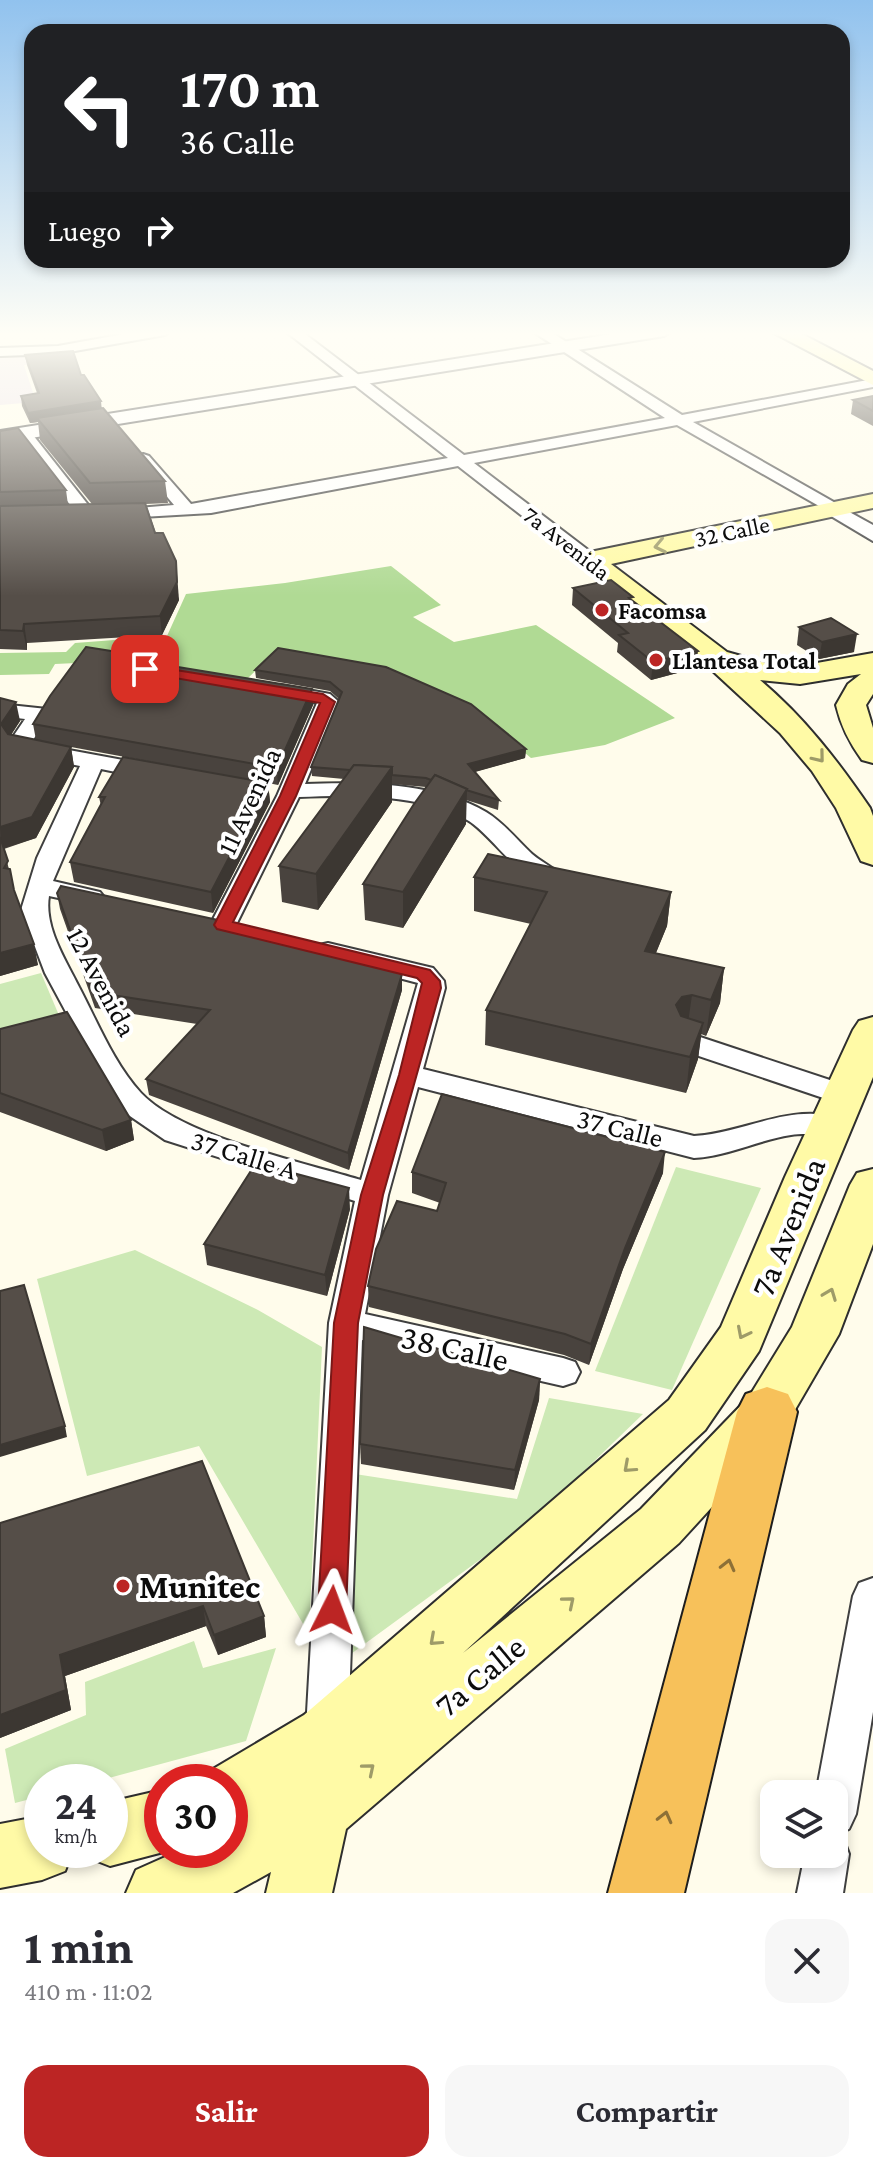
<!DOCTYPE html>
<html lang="es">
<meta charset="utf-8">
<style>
body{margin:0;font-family:"Crimson Pro",serif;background:#f7f7f7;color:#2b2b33;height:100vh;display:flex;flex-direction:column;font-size:30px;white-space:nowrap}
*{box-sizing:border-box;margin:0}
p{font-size:26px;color:#7c7c81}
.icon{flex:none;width:44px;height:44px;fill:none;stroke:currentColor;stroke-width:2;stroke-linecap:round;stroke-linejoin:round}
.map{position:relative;height:1893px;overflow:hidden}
.sheet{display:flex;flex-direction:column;background:#fff;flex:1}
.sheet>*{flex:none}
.banner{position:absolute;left:24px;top:24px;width:826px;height:244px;border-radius:24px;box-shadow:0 4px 12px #0003;background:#202124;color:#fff;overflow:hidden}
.fabs{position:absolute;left:760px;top:1780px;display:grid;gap:16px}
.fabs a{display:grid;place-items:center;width:88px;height:88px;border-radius:16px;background:#fff;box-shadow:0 4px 12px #0003;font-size:40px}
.speed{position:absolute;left:24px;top:1764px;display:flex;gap:16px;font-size:40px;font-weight:700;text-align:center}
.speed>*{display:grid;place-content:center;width:104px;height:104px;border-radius:50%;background:#fff;box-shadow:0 4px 12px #0003;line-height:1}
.speed small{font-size:20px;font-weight:400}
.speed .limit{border:12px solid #d22;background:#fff;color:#111}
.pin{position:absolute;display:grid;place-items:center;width:68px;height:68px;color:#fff;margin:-34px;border-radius:16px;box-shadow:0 4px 12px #0006}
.me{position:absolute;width:88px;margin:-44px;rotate:3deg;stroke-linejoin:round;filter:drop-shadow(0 0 6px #0008)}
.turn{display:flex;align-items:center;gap:28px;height:168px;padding:0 24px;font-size:36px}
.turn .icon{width:104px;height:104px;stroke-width:2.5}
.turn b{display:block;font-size:56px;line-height:68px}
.then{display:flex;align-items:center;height:76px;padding:0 24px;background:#0003;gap:16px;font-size:30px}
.round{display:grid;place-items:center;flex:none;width:84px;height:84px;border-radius:24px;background:#f7f7f7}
.summary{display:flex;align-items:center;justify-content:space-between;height:136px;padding:0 24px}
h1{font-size:48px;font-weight:700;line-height:60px}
.action{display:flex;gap:16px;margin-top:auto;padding:16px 24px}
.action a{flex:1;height:92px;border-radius:24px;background:#bc2524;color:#fff;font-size:32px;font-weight:700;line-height:92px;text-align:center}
.action a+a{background:#f7f7f7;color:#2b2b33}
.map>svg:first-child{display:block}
.industrial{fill:#ebe0eb}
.green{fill:#cde9b5}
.forest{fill:#b0da94}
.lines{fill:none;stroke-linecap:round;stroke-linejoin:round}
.minor-casing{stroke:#3f3f3f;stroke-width:4}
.tertiary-casing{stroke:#3f3f3f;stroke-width:4}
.secondary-casing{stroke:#2e2e2e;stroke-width:4}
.trunk-casing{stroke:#1d1d1d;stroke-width:4}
.minor{fill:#fff;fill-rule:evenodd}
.tertiary{fill:#fff;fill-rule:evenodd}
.secondary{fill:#fffaa6;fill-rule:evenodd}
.trunk{fill:#f7c15a;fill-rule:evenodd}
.wall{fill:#49433e}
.shaded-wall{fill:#3c3732}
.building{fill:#554e48;stroke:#3c3732;stroke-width:2}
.oneway{stroke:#9e9b68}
.oneway2{stroke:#8d7037}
.route{fill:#bc2524;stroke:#7a1817;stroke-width:2}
.poi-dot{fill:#bc2524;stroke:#fff;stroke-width:3}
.labels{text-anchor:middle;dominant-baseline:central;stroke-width:8;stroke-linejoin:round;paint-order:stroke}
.far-street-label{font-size:24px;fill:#0c0c0c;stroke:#fff}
.far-poi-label{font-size:24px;font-weight:bold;fill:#0c0c0c;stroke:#fff;text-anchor:start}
.street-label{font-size:28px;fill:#0c0c0c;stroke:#fff}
.near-street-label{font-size:34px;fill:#0c0c0c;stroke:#fff}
.near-poi-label{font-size:34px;font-weight:bold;fill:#0c0c0c;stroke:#fff;text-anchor:start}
</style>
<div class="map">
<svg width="873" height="1893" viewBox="0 0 873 1893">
<rect width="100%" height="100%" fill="#fffceb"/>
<path class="industrial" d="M66 349 75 359 24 365 36 402 0 405V355Z"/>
<g class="green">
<path d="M41 973 64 1027 0 1043V984Z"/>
<path d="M676 1167 761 1188 672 1390 595 1371Z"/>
<path d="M135 1250 258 1310 322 1347 309 1634 199 1446 87 1476 37 1279Z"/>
<path d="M549 1398 643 1414 529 1524 344 1659 355 1474 517 1499Z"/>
<path d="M194 1641 203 1668 276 1648 246 1741 94 1782H42V1796L15 1803 5 1749 86 1715 85 1682Z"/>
</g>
<path class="forest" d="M391 566 441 605 413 617 454 642 536 625 675 718 605 745 531 758 475 711 277 650 246 680 98 662 55 664 49 674 0 675V653L66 652 75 643 167 636 186 594 285 583Z"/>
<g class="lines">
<g class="minor-casing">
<g id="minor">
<path d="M141 331H172L165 335 58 354 0 356V348L58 346Z"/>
<path d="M285 331H301L464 455 665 418 532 331H549L682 415 873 379V387L693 422 839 505 842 509 833 514 677 425 474 463 596 556 599 560 590 565 584 564 458 466 211 513 107 519 104 515 113 510 174 505 135 459 143 454 149 456 191 504 448 458Z"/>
<path d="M23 428 29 430 93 511 96 515 93 519H81L15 433Z"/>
<path d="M280 685 330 694 339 702 305 784C361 782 436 782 486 812 504 823 517 840 532 854 542 863 558 869 565 880L562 885C527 894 496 838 469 821 421 793 352 795 299 797L236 925 232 930H214L210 925 277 796 317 703 273 695 270 691 273 687Z"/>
<path d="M0 704 47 709 50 714 31 743 150 765 161 772 150 779 101 769 53 881 100 892 104 897 100 902 91 905 49 896C44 927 65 959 79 987 97 1021 114 1064 141 1093 181 1136 302 1162 361 1180L418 983 319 957 315 951 319 945 328 943 433 968 444 981 445 988 423 1069 694 1136C744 1133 789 1103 840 1118L845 1125 840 1132C824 1137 808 1132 791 1135 758 1140 729 1156 694 1158L418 1087 388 1195 365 1314 563 1358 575 1362 580 1372 575 1382 563 1386 362 1340 348 1730 342 1745 327 1751 312 1745 306 1730 329 1323 355 1201 165 1140 127 1114 108 1090 45 973 21 910 37 858 80 766 14 753 8 744 25 719 0 716Z"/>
<path d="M688 1033 854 1088 858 1095 854 1102 844 1105 678 1049 674 1042 678 1035Z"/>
<path d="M873 1578V1712L856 1814 849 1829 835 1835 843 1838 849 1854 843 1893H797L805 1854H834V1794H816L853 1596 859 1583Z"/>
</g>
</g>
<g class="tertiary-casing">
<g id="tertiary">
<path d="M631 331H672L664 336 0 443V431Z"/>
<path d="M833 503 873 525V541L826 513 822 509 826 505Z"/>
</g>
</g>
<g class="secondary-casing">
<g id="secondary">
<path d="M770 331H796L873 371V385Z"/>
<path d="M873 494V508L611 564 727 652 766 663 800 666 873 653V694L866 705 873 728V763L862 760C849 742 841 726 836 705L848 684 861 674 800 684 760 680C804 717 838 761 870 808L873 816V865L861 861 836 808 812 771 780 733 702 661 577 560 581 554 590 552Z"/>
<path d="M873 1017V1077L759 1351 705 1430 463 1653 641 1509 749 1397 792 1327 850 1185 857 1173 873 1169V1244L839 1334 785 1427 679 1543 346 1829 332 1893H266L271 1872 233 1893H126L136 1870 181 1850H230V1782H203L208 1772 304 1715 669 1400 721 1327 785 1177 853 1030 859 1021Z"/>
<path d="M162 1790V1850H171L110 1866 87 1857 85 1850H110V1802Z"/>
<path d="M42 1816V1850H73L65 1871 42 1880 0 1888V1824Z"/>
</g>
</g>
<g class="trunk-casing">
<path id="trunk" d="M767 1387 788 1394 797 1412 684 1893H608L737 1412 746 1394Z"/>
</g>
<use href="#minor" class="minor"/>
<use href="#tertiary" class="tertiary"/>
<use href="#secondary" class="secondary"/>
<use href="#trunk" class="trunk"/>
</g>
<g class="wall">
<path d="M25 355 81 375 102 408 165 481 168 503 146 504 179 600 162 635 27 643V650L0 649V431L66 490 68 505 92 504 40 440 38 422 30 423 22 406 21 396 37 393 27 365Z"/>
<path d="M873 396V426L851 414 853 400Z"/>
<path d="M573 588 633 601 696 668 651 680 617 652 618 643 572 605Z"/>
<path d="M799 627 854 652 819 659 797 645Z"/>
<path d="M278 648 526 749 525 758 474 772 499 800 498 810 466 800V824L403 928 365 920 363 884 426 787 392 784V802L318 910 282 902 279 866 344 779 312 776 311 767 339 699 330 691 256 678 255 670Z"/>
<path d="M135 660 313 705 278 785 268 783 270 802 213 913 74 882 70 862 101 806 99 797 239 778 71 747 74 767 36 838 4 849 14 890 38 965 0 976V698L20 721 11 735 36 740 33 724Z"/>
<path d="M474 877 671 892 667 926 656 953 724 968 720 1003 706 1036 701 1034 698 1059 686 1093 485 1045 486 1010 531 924 474 911Z"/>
<path d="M57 893 402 990 349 1170 149 1095 146 1079 197 1024 95 1008 60 909Z"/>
<path d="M0 1029 131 1120 134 1140 106 1151 0 1112Z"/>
<path d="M412 1172 663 1173 623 1269 589 1365 564 1355 369 1307 368 1286 437 1211 440 1203 412 1193Z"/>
<path d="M350 1209 327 1296 207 1265 204 1244Z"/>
<path d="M540 1379 539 1400 514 1490 361 1464 360 1444Z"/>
<path d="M0 1523 264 1616 266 1637 218 1655 206 1626 65 1676 71 1710 0 1738Z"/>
</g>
<g class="shaded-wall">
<path d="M101 401 102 412 37 418 38 422 30 423 28 413Z"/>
<path d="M176 561 179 600 162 635 160 616Z"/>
<path d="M24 624 27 643V650L23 631Z"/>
<path d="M857 634 854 652 819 659 822 642Z"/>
<path d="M698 651 696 668 651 680 653 662Z"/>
<path d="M312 689 313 705 278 785 277 768Z"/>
<path d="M16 702 20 721 5 744 1 724Z"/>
<path d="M71 747 74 767 36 838 1 849 0 827Z"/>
<path d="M526 749 525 758 468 774V764Z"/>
<path d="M392 767V802L318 910 316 874Z"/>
<path d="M268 783 270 802 213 913 211 892Z"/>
<path d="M467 789 466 824 403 928V892Z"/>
<path d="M671 892 667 926 642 986 645 951Z"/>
<path d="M34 944 38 965 0 976V953Z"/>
<path d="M724 968 720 1003 706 1036 711 1000Z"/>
<path d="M402 974V990L349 1170 348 1153Z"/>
<path d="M692 995 687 1030 676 1005 682 997Z"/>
<path d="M703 1023 698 1059 686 1093 690 1057Z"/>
<path d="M131 1120 134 1140 106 1151 102 1130Z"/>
<path d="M665 1152 663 1173 623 1269 589 1365 591 1344 625 1248Z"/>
<path d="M349 1188 350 1209 327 1296 325 1275Z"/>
<path d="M540 1379 539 1400 514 1490 515 1470Z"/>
<path d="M65 1426 67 1437 0 1457V1445Z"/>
<path d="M203 1606 206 1626 65 1676 71 1710 0 1738V1715L60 1655Z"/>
<path d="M264 1616 266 1637 218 1655 214 1635Z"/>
</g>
<g class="building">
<path d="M73 351 81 375H84L101 401 28 413 21 396 39 393 25 355Z"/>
<path d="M873 396V411L853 400Z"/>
<path d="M103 408 165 481 90 483 37 418Z"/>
<path d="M18 428 66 490 0 492V431Z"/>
<path d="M145 503 155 533H163L176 561 177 582 160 616 24 624 23 631 0 630V506Z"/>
<path d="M611 580 633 597 629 598 698 651 653 662 619 635 628 633 573 588Z"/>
<path d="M831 618 857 634 822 642 799 627Z"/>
<path d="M86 647 130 654 135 660 312 689 277 768 33 724 50 696Z"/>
<path d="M278 648 386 667 471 704 526 749 468 764 499 800 466 790 467 789 435 775 431 780 426 778 392 775V767L354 765 350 770 311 767 342 692 330 682 255 670Z"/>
<path d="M0 698 16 702 1 724 8 734 71 747 32 817 0 827Z"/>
<path d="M123 757 268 783 211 892 70 862 105 797H99Z"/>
<path d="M354 765 392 767 316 874 279 866Z"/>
<path d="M435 775 467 789 403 892 363 884 414 804Z"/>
<path d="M0 837 8 861 4 868 10 869 14 890 34 944 0 953Z"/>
<path d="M488 854 671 892 645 951 724 968 711 1000 692 995 682 997 676 1005 681 1016 703 1023 690 1057 486 1010 547 892 474 877Z"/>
<path d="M61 886 241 925 320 944 402 974 348 1153 146 1079 210 1010 92 992 57 893Z"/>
<path d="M67 1012 131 1120 102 1130 0 1093V1029Z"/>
<path d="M442 1094 665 1152 625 1248 591 1344 565 1334 368 1286 376 1249 397 1201 437 1211 446 1183 412 1172Z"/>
<path d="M256 1163 349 1188 325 1275 204 1244Z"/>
<path d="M24 1285 65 1426 0 1445V1291Z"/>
<path d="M364 1327 540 1379 515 1470 360 1444Z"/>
<path d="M202 1461 264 1616 214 1635 203 1606 60 1655 66 1690 0 1715V1523Z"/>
</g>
<defs><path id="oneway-chevron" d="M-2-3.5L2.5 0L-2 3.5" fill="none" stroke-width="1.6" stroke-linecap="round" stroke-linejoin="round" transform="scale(2)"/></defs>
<g class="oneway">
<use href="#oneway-chevron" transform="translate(660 546) rotate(168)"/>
<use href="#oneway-chevron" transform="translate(819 757) rotate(51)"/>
<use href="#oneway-chevron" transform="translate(830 1294) rotate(-69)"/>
<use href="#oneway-chevron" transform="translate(743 1333) rotate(117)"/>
<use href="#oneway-chevron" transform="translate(629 1467) rotate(138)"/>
<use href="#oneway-chevron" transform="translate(569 1602) rotate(-40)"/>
<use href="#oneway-chevron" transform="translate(435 1640) rotate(138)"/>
<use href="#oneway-chevron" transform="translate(369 1769) rotate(-40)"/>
</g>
<g class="oneway2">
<use href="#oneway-chevron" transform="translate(728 1565) rotate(-76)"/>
<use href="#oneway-chevron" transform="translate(665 1817) rotate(-76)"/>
</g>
<linearGradient id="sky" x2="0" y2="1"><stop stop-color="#91c2ee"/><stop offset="0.56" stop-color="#fffef6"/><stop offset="1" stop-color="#fffef6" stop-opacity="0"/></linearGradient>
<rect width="873" height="596" fill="url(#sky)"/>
<path class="route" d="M145 665 323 694 335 702 296 796 233 922 430 970 440 981 441 988 383 1195 358 1323 346 1610 342 1619 332 1623 322 1619 318 1610 334 1323 361 1195 399 1075 422 983 417 978 217 929 214 925 280 796 320 703 140 672V666Z"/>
<g class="poi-dot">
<circle cx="602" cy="610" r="8"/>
<circle cx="656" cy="660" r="8"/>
<circle cx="123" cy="1586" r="8"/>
</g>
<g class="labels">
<g class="far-street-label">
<text transform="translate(732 531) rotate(-12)">32 Calle</text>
<text transform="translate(567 543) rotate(38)">7a Avenida</text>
</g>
<g class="far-poi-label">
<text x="618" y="610">Facomsa</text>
<text x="672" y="660">Llantesa Total</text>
</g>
<g class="street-label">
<text transform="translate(249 801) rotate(-65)">11 Avenida</text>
<text transform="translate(102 982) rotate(62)">12 Avenida</text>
<text transform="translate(620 1128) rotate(14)">37 Calle</text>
<text transform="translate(244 1155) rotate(17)">37 Calle A</text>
</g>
<g class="near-street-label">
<text transform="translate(788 1227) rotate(-68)">7a Avenida</text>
<text transform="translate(455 1348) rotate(13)">38 Calle</text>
<text transform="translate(480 1676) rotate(-40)">7a Calle</text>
</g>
<g class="near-poi-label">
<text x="139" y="1586">Munitec</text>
</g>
</g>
</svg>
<div class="fabs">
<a><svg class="icon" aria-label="layers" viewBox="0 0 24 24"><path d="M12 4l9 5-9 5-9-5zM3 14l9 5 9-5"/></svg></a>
</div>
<div class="speed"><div>24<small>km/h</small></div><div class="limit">30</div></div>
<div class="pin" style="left:145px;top:669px;background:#d93025"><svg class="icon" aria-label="arrive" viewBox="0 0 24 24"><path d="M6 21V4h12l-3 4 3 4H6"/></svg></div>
<svg class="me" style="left:332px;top:1610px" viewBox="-20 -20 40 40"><path d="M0-17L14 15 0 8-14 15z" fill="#bc2524" stroke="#fff" stroke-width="4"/></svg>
<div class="banner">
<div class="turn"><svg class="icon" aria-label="left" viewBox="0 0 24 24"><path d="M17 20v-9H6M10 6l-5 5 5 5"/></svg><div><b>170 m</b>36 Calle</div></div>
<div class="then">Luego<svg class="icon" aria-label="right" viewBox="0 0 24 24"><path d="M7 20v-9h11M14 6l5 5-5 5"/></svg></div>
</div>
</div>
<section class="sheet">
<div class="summary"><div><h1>1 min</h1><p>410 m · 11:02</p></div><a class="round"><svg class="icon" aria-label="close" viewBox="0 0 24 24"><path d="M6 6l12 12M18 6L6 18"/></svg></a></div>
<div class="action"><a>Salir</a><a>Compartir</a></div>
</section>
